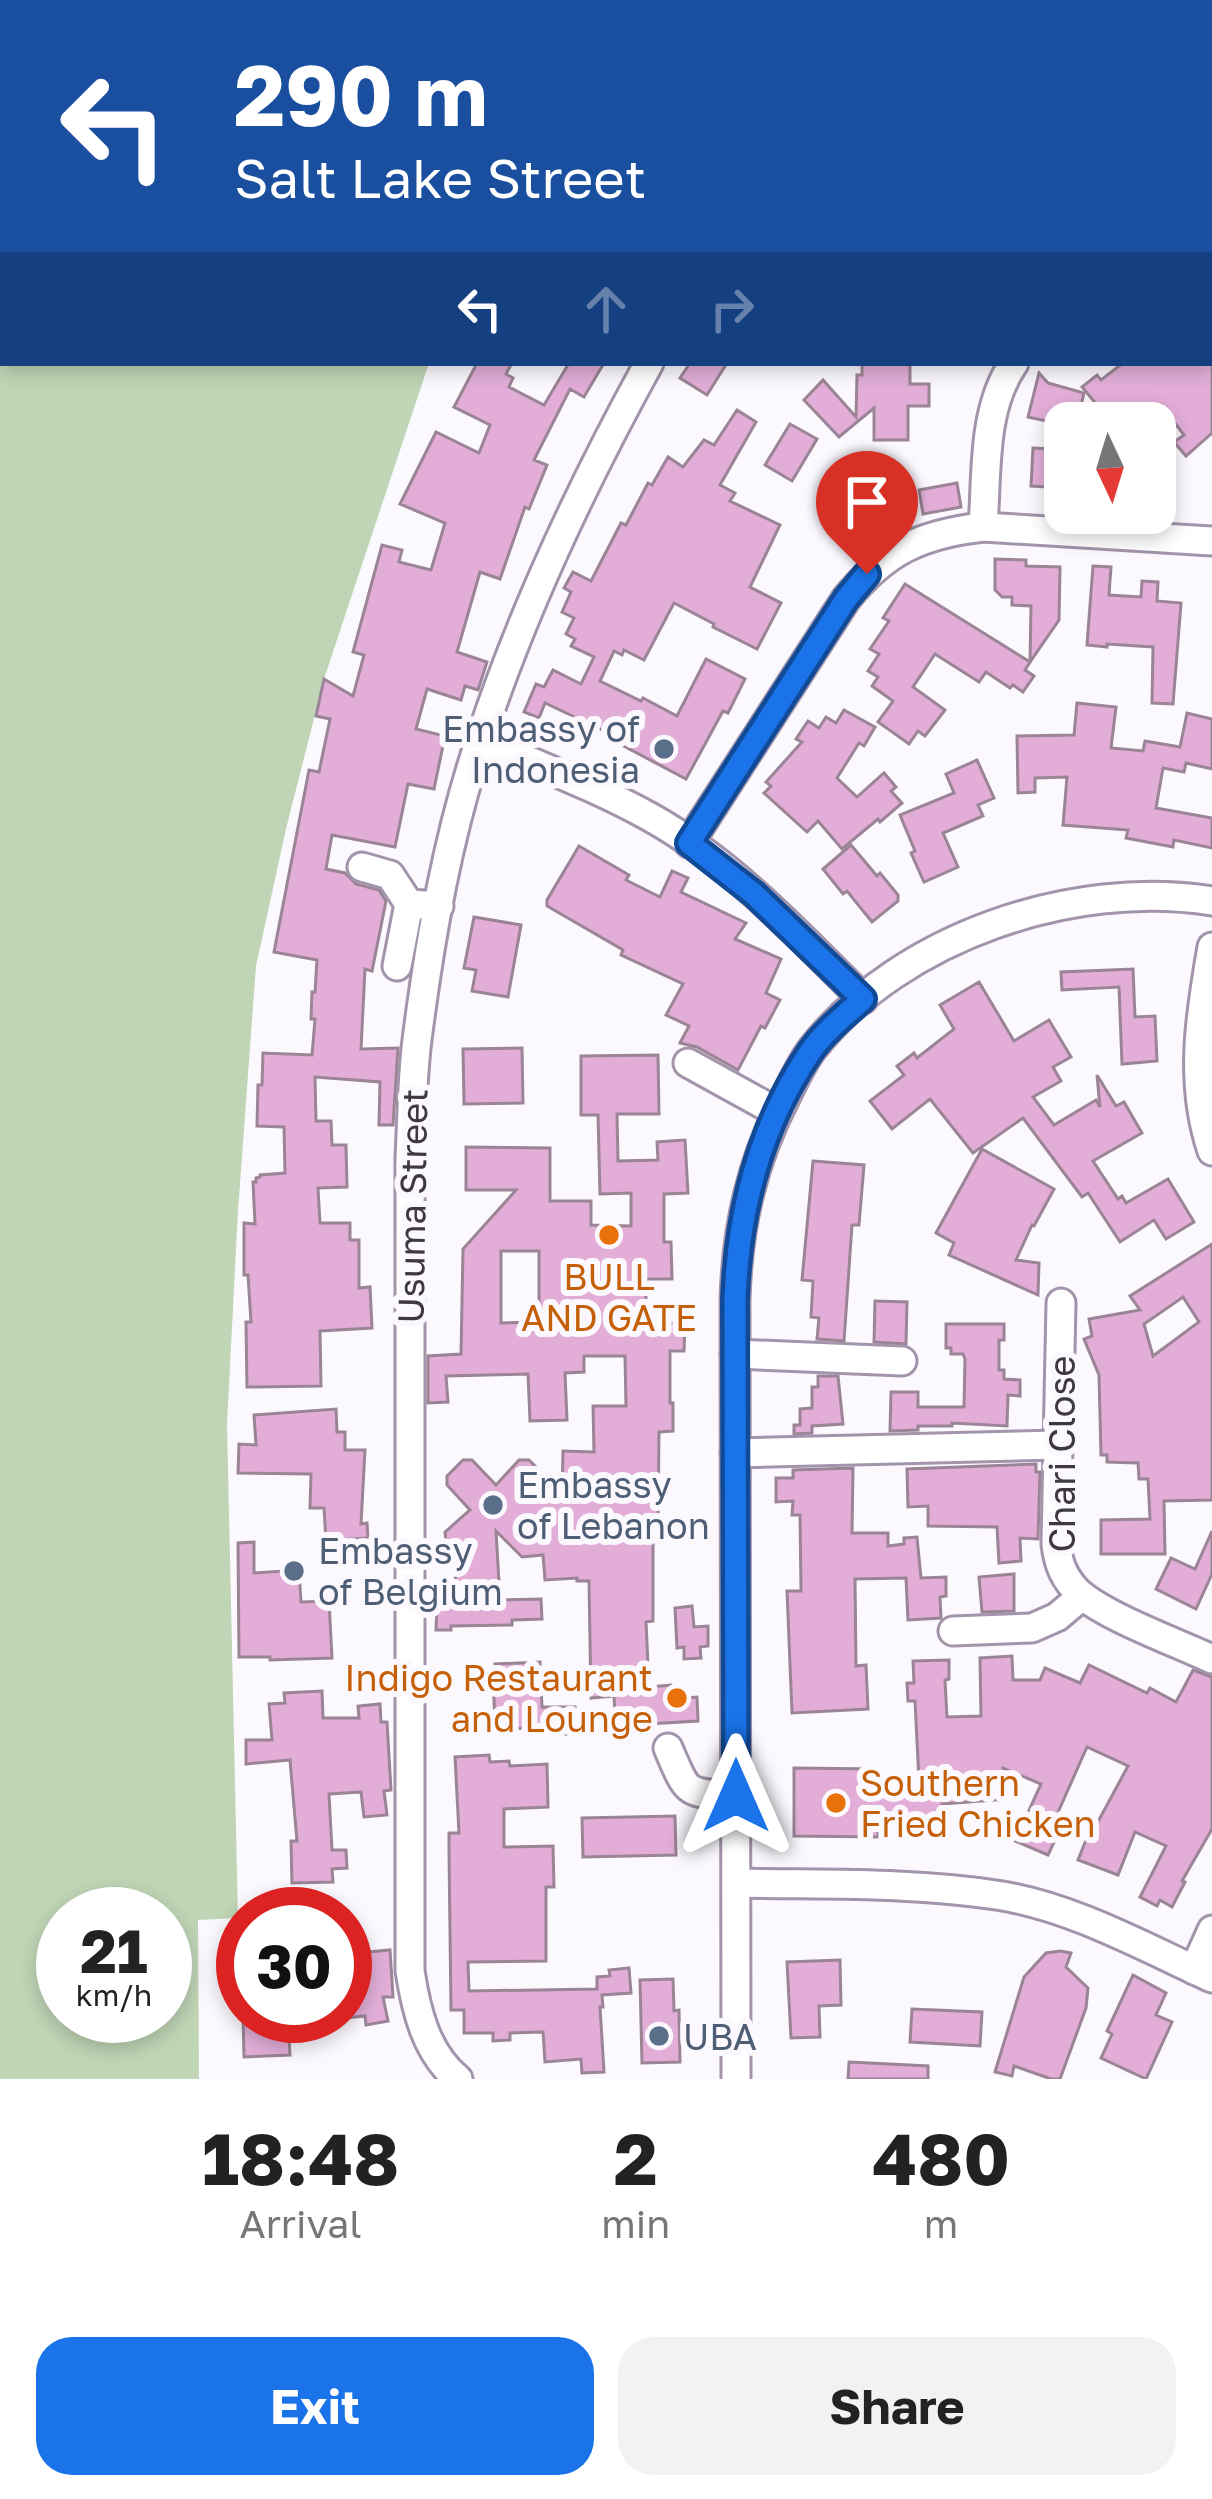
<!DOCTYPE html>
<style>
body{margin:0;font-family:"Golos Text",sans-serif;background:#f2f2f2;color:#222;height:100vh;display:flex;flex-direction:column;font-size:45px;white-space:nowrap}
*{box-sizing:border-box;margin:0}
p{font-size:39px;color:#767676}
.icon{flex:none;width:66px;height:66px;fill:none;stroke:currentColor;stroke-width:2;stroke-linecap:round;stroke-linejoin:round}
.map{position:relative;height:2079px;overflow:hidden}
.drawer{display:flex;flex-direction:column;background:#fff;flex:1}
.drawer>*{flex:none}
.banner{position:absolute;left:0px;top:0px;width:1212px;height:366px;box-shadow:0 6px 18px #0003;background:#1a4fa0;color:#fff;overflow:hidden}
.needle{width:78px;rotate:176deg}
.buttons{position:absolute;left:1044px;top:402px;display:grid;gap:24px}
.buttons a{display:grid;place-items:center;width:132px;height:132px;border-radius:24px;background:#fff;box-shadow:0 6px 18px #0003;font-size:60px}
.speed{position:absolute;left:36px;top:1887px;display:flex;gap:24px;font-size:60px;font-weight:700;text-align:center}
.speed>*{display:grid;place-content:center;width:156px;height:156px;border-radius:50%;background:#fff;box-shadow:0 6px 18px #0003;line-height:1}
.speed small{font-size:30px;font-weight:400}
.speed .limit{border:18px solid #d22;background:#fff;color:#111}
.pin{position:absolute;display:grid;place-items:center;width:102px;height:102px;color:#fff;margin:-123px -51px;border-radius:50% 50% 50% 0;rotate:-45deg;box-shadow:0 0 12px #0007}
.pin .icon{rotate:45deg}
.me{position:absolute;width:132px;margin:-66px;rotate:0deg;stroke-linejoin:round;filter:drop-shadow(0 0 9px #0008)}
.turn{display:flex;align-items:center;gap:42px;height:252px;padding:0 36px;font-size:54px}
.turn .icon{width:156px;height:156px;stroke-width:2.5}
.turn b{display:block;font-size:84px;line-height:102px}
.lanes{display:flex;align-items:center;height:114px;padding:0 36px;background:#0003;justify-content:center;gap:60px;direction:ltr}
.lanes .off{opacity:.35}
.eta{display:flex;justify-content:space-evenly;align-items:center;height:204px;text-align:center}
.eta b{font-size:72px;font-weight:700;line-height:84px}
.primary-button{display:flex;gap:24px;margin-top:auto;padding:24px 36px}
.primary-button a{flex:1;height:138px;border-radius:36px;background:#1a73e8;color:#fff;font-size:48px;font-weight:700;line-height:138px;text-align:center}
.primary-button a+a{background:#f2f2f2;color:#222}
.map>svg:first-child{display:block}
.green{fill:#bfd5b5;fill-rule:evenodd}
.building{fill:#e2aed8;stroke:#9a8495;stroke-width:3;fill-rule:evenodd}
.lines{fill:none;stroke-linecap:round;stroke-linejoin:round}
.minor-casing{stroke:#a294ab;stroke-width:33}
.minor{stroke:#fff;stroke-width:27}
.route-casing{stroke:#114b97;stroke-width:30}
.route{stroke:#1a73e8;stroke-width:21}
.service-dot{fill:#5c6f8a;stroke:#fcf9fe;stroke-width:4.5}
.food-dot{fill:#e8710a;stroke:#fcf9fe;stroke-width:4.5}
.labels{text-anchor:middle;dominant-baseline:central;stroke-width:12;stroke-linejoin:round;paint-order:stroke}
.service-label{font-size:36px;fill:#4e5e75;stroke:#fcf9fe;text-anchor:start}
.street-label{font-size:36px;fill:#3d3841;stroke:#fcf9fe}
.food-label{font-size:36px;fill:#c56008;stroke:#fcf9fe}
</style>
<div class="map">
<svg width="1212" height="2079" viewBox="0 0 1212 2079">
<rect width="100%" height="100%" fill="#fcf9fe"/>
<path class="green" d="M0 0H694L691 3H3V363H429L324 679 286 829 256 966 238 1211 227 1424 238 1918 198 1920 199 2079H0ZM63 1914H165V2016H63Z"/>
<g class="building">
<path d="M477 363H512L506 374 513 378 509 387 544 405 569 363H604L584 397 570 389 534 460 547 465 529 509 525 507 500 579 480 572 457 652 487 662 478 690 465 686 461 700 427 689 416 729 445 736 434 789 408 784 395 847 332 835 326 869 345 873 356 884 379 890 386 901 372 971 365 969 361 1049 398 1048 393 1125H379L380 1082 315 1077 316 1121H331L332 1145H346L347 1187 318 1188 320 1223H350V1240H359V1288L370 1287 372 1328 320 1331 321 1386 247 1387 246 1322H251L248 1275H244V1223L255 1224 253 1182H256V1178L260 1177V1175L285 1173 284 1127 257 1126 258 1085H262L263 1053 312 1055 315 1019H311L312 992H315L317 960 274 952 309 770 319 772 330 719 316 716 324 679 353 696 364 655 353 652 382 545 402 550 399 562 431 570 445 523 400 504 436 432 479 453 490 425 454 407Z"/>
<path d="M690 363H727L707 395 680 378Z"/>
<path d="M862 363H910V384H929V406H908V440H874V408L839 437 804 400 823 380 856 417 857 375H862Z"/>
<path d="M1123 363H1212V433L1186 456 1174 442 1184 435 1161 405 1150 415 1145 408 1126 423H1112L1082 387 1097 375 1101 380Z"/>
<path d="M1039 373 1048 383 1084 393 1077 423H1065V425L1028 417Z"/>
<path d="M737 410 756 422 720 485 735 493 730 501 780 525 750 587 781 603 757 649 713 627 714 624 674 603 644 660 624 650 622 655 614 651 600 681 641 701 643 698 677 716 706 659 745 679 728 713 723 711 686 779 618 743 621 739 545 703 539 718 524 712 536 684 544 687 553 670 581 684 594 657 571 646 575 639 566 634 574 618 562 612 571 592 564 588 573 572 591 581 621 523 626 525 648 483 652 485 668 457 683 467 704 440 714 445Z"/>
<path d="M790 424 817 439 792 481 765 465Z"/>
<path d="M1033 448 1065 450V488L1031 486Z"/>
<path d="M957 483 961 507 923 514 919 490Z"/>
<path d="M995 559 1026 560V566L1060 567 1059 620 1030 662 1031 606 1012 605V597H1002L995 590Z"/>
<path d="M1093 566 1111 567 1109 595 1141 597 1142 581 1158 582 1157 601 1181 603 1173 704 1152 703 1153 647 1107 644V647L1087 645Z"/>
<path d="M905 584 1030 662 1025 670 1034 676 1023 692 1013 685 1010 688 986 672 979 682 935 654 913 687 945 710 925 736 918 731 909 744 878 722 893 701 872 686 878 677 868 671 879 654 870 649 889 621 883 618Z"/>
<path d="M1077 703 1116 707 1111 748 1143 751 1145 741 1180 747 1187 713 1212 719V769L1186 763 1184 772 1163 768 1156 808 1212 818V848L1174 840 1173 847 1126 838 1128 830 1063 825 1067 777 1035 778V792L1018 793 1017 736 1074 735Z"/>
<path d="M844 710 875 727 864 746 859 743 837 778 857 797 884 773 896 787 891 791 902 803 880 822 878 819 842 849 818 821 807 832 764 793 771 786 766 782 802 742 796 739 808 721 819 728 826 717 836 723Z"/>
<path d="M977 760 994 798 978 805 983 816 943 833 958 867 924 882 911 853 915 851 900 815 954 793 946 774Z"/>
<path d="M851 845 877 876 880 873 898 895V901L872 922 847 891 843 894 823 869Z"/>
<path d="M579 846 629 875 626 880 660 897 672 871 688 878 681 892 746 923 735 939 781 959 766 993 780 1000 765 1028 761 1026 738 1070 697 1047 680 1043 689 1026 666 1015 683 984 621 955 623 950 547 906V900Z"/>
<path d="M474 917 521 925 508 997 472 991 476 970 464 968Z"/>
<path d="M1133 969 1135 1017 1155 1016 1157 1061 1122 1064 1119 987 1062 990 1061 972Z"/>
<path d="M979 982 1014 1041 1049 1020 1071 1057 1053 1067 1061 1081 1033 1097 1054 1125 1096 1100 1100 1107 1097 1075 1116 1106 1124 1102 1142 1133 1093 1161 1118 1199 1122 1196 1126 1203 1168 1179 1194 1222 1166 1239 1154 1220 1120 1242 1088 1193 1082 1197 1023 1118 973 1153 930 1099 892 1129 870 1101 904 1075 897 1066 914 1053 917 1058 954 1029 940 1005Z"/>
<path d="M522 1048 523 1103 464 1104 463 1049Z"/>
<path d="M658 1055 659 1114H617L618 1161 658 1160 657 1142 685 1140 688 1193 664 1194V1242H671L672 1279H646V1323H685L684 1351H670V1403H673V1431L659 1432 658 1530 653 1531V1621L646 1622 649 1687 671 1685 673 1699 697 1697 698 1721 647 1724V1729L616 1730 614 1696 591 1698 589 1581H577V1578L545 1580 543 1555 522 1557 496 1531 500 1600 541 1599 542 1619 512 1620V1625L451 1626V1630H436L437 1603H456L455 1550 446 1542 445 1532 470 1510 447 1485V1476L463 1460H472L496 1485 519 1460H529L562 1493 563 1451 594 1452 593 1406H626L625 1356H584V1372L565 1373 567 1420 530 1421 528 1374 446 1376 448 1402 428 1403V1356L461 1354 463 1249 516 1190H466V1147L550 1148V1201H591V1225L631 1226V1193L600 1194 598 1115H581V1056ZM501 1251H539V1322L501 1323Z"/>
<path d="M982 1149 1054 1189 1034 1226 1032 1225 1016 1260 1039 1263 1038 1295 949 1255 954 1243 936 1233Z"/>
<path d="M813 1161 864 1165 859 1225H852L844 1341 817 1339 819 1318 811 1317 813 1281 802 1280Z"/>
<path d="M1212 1244V1500L1164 1501 1165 1554H1101V1520L1150 1519 1148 1479H1139L1138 1463 1107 1462V1455H1101L1099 1375 1084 1339 1092 1336 1089 1319 1140 1310 1130 1296ZM1183 1297 1199 1322 1153 1356 1144 1324Z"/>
<path d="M875 1301 907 1302 906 1344 874 1342Z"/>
<path d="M946 1324H1004V1340H999V1370H1004V1379L1020 1380V1396L1008 1395 1007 1426 952 1423V1426H918V1430L890 1431 891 1392H918V1407H964L965 1359 963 1354H951V1348H946Z"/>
<path d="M818 1376H838L843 1424 812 1426V1433L794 1434V1425H800V1409L812 1408V1387H818Z"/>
<path d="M336 1409 337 1432H345V1450H365L361 1524 367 1523 368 1538 326 1541 324 1508H310L311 1474 238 1473 239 1444 256 1445 254 1415Z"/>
<path d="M1036 1464V1472H1040L1038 1539 1020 1538 1021 1561 999 1563 997 1527 928 1526V1506L908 1507 907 1469Z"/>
<path d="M853 1468 852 1533H888V1546L904 1544V1538L917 1537 921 1578 946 1577V1596L940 1597 941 1618 908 1620 906 1578 855 1579 856 1666 866 1665 868 1709 792 1713 787 1591H801L800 1515H792L793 1501 776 1502V1478H793V1470Z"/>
<path d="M1212 1531V1574L1196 1609 1156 1589 1171 1558 1195 1569Z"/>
<path d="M254 1542V1573L299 1570 301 1602 329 1601 332 1658 270 1660V1657H239L238 1543Z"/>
<path d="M1014 1574V1611L982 1612 979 1577Z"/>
<path d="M692 1606 694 1627 708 1626V1646L700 1647 701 1658 684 1659V1647L677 1648 675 1608Z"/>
<path d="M1012 1656 1013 1680H1040L1045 1668 1080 1683 1089 1665 1147 1693 1150 1688 1176 1702 1193 1670 1212 1677V1829L1182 1881 1185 1882 1172 1907 1160 1900 1157 1906 1140 1897 1166 1846 1135 1832 1118 1875 1078 1860 1090 1830 1093 1831 1128 1766 1087 1747 1055 1819 1063 1823 1048 1855 1015 1841 1041 1784 1003 1768 1006 1799 942 1804 944 1822 918 1825 878 1824V1837L794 1836V1768L878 1769V1781H919L915 1701H908L907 1683H914L913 1661 949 1660V1679L945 1680 947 1717 981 1716 980 1658Z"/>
<path d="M540 1662 542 1707H575L576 1734H555V1727L502 1729 501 1724H495L493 1676H496L495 1664Z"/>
<path d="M322 1691 323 1718H359L358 1706 380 1704 381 1722H387L391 1790 384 1791 387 1815 364 1817 361 1792 329 1794 332 1850H346L347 1868 332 1869 333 1882 292 1883 291 1841H297L290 1760 246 1764V1740H272L269 1704 285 1703 284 1693Z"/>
<path d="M489 1755 490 1762 509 1761 510 1766 547 1764 548 1807 504 1809V1847L553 1846 554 1887H546V1961L468 1962 469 1991 597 1989V1977L610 1976 609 1970 629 1968 631 1993 602 1995 603 2007H600L604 2072 582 2073 581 2059 545 2062 543 2032 510 2033V2040L493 2041V2033H464V2010H451L449 1851V1833H459L455 1757Z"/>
<path d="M675 1816 676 1855 583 1857 582 1818Z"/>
<path d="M390 1950 393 1997H383L388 2021 366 2025 365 2016 345 2018V1954Z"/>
<path d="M1060 1951 1071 1953 1066 1967 1088 1988 1086 2008 1060 2079H1051L1014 2066 1012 2076 995 2072 1024 1977 1046 1953Z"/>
<path d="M840 1960 841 2005 819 2006 820 2037 791 2038 787 1962Z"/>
<path d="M1133 1975 1166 1993 1156 2015 1172 2022 1146 2079 1101 2058 1112 2034 1107 2031Z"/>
<path d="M673 1979 674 2011 679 2010 680 2062 642 2063 640 1980Z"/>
<path d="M912 2009 982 2012 980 2046 910 2042Z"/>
<path d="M243 2016H288L290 2055 244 2057Z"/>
<path d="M849 2062 928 2066V2079H848Z"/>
</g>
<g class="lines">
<g class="minor-casing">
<g id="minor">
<path d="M211 3 213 0"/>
<path d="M958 3 962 0"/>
<path d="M1209 200 1212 199"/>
<path d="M983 527C987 472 982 409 1014 363"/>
<path d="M480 740C537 765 596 787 650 817 731 862 798 934 863 999"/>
<path d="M689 843 846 599C885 551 921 534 983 527L1212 541"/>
<path d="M362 867 390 875 409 904 439 906"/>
<path d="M1212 947C1200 1015 1189 1084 1212 1151"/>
<path d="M397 966 409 904"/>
<path d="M688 1063 777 1112"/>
<path d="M1061 1303 1056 1544C1058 1561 1062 1574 1074 1588 1097 1614 1178 1643 1212 1659"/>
<path d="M735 1354 902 1361"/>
<path d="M735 1453 1058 1445"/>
<path d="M953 1631 1032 1628 1057 1617 1082 1596"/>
<path d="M668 1748C689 1797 685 1792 736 1796"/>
<path d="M737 1883C823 1885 911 1882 996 1895 1071 1906 1144 1947 1212 1978"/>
<path d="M1194 1970 1212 1930"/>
<path d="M458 2079C426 2053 416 2010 410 1971V1158C412 1119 412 1079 417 1040 430 938 448 834 481 737 524 607 583 483 649 363"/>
<path d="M736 2079 735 1300C737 1226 752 1161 786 1096 794 1080 802 1062 813 1048 902 936 1074 879 1212 901"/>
</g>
</g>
<use href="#minor" class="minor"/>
</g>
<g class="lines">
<g class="route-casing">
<path id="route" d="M736 1796 735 1300C738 1212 760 1126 810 1052 824 1032 845 1015 863 999L754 894 689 843 846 599 867 574"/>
</g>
<use href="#route" class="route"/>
</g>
<g class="service-dot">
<circle cx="664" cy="749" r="12"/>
<circle cx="493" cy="1505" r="12"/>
<circle cx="294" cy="1571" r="12"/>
<circle cx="659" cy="2036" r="12"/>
</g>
<g class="food-dot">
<circle cx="609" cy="1235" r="12"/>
<circle cx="677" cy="1698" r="12"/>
<circle cx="836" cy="1803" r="12"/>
</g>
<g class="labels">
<g class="service-label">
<text x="640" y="728" text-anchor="end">Embassy of<tspan x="640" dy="41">Indonesia</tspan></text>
<text x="517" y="1484">Embassy<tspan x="517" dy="41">of Lebanon</tspan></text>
<text x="318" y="1550">Embassy<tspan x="318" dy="41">of Belgium</tspan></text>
<text x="683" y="2036">UBA</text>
</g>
<g class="street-label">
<text transform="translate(412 1206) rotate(-89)">Usuma Street</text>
<text transform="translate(1061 1454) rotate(-90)">Chari Close</text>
</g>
<g class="food-label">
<text x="609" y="1276">BULL<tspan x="609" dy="41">AND GATE</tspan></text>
<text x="653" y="1677" text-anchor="end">Indigo Restaurant<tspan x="653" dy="41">and Lounge</tspan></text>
<text x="860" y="1782" text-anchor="start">Southern<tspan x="860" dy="41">Fried Chicken</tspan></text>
</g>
</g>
</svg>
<div class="buttons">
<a><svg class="needle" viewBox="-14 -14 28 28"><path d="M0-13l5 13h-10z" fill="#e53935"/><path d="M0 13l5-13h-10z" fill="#767676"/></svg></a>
</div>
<div class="speed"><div>21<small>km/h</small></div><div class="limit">30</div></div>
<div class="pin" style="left:867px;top:574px;background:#d93025"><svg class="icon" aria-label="arrive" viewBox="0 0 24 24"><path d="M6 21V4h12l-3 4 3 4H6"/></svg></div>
<svg class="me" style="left:736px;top:1796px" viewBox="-20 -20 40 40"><path d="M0-17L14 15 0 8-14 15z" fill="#1a73e8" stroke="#fff" stroke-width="4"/></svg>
<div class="banner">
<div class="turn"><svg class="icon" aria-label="left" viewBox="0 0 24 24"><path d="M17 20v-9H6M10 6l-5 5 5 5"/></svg><div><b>290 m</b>Salt Lake Street</div></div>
<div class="lanes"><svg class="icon" aria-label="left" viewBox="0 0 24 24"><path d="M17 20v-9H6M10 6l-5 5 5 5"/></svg><svg class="icon off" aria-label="ahead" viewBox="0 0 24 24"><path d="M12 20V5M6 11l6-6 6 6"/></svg><svg class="icon off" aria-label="right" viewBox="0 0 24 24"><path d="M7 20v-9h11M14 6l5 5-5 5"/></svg></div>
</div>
</div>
<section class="drawer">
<div class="eta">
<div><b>18:48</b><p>Arrival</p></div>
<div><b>2</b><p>min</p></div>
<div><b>480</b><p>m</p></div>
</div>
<div class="primary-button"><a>Exit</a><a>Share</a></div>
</section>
